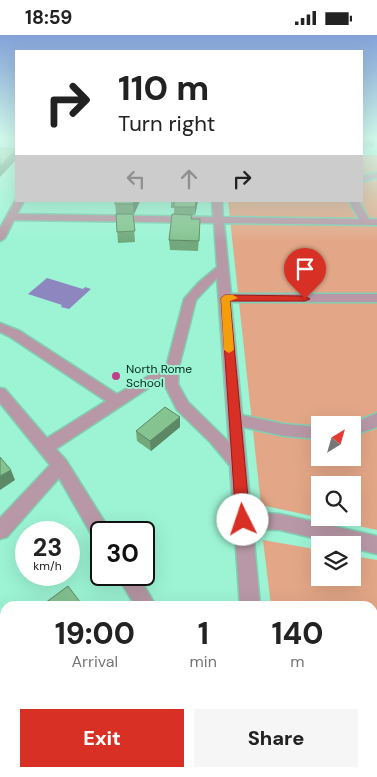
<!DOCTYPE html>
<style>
body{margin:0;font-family:"DM Sans",sans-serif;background:#f6f6f6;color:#222;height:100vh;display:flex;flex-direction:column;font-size:19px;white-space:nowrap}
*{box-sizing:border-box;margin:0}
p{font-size:16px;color:#767676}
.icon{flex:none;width:28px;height:28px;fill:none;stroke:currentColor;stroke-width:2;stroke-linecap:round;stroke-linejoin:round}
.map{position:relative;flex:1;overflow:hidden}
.sheet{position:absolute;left:0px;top:566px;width:378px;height:176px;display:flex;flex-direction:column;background:#fff;border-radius:15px 15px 0 0;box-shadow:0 5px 20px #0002}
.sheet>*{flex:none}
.banner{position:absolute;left:15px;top:15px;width:348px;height:152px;border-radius:0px;box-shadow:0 5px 20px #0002;background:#fff;color:#222;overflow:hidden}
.needle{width:32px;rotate:37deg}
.buttons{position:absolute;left:311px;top:381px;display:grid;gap:10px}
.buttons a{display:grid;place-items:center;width:50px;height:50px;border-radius:0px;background:#fff;box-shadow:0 5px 20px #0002;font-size:25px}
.speed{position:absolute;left:15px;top:486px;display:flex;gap:10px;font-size:25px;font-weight:700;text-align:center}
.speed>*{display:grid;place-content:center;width:65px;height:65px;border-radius:50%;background:#fff;box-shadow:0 5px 20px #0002;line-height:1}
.speed small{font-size:12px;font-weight:400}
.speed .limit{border:2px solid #111;border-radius:8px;background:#fff;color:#111}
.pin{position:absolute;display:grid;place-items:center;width:42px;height:42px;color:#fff;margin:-51px -21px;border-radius:50% 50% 50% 0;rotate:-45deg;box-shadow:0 0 5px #0007}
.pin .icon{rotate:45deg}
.me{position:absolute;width:55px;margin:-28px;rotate:356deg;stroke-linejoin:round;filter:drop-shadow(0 0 4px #0008)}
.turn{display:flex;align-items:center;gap:18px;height:105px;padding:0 20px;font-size:22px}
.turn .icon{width:65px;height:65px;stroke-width:2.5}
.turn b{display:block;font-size:35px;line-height:42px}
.lanes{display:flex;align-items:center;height:48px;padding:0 20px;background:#0003;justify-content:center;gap:25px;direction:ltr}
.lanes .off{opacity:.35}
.eta{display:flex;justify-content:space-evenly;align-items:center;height:85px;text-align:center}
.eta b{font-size:30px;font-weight:800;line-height:35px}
.button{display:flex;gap:10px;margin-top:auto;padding:10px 20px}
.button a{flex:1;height:58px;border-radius:0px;background:#d93025;color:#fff;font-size:20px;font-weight:800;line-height:58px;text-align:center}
.button a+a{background:#f6f6f6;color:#222}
.status{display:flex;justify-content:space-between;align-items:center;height:35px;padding:0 25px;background:#fff;direction:ltr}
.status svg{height:14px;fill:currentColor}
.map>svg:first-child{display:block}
.green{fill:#e3a787;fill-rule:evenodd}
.water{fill:#8d86bf}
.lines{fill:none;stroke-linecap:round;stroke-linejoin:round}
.minor-casing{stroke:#80cfb2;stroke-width:3}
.minor{fill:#b898a6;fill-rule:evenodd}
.wall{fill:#72a87c}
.shaded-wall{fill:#5d8865}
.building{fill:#85c390;stroke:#5d8865}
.route{fill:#d93025;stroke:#8d1f18}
.slow{fill:#f59e0b}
.poi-dot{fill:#bf3f88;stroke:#9cf4d4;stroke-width:2}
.labels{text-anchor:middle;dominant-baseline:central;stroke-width:4;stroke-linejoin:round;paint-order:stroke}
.poi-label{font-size:12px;fill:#002419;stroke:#9cf4d4;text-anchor:start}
</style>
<div class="status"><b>18:59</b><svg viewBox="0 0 49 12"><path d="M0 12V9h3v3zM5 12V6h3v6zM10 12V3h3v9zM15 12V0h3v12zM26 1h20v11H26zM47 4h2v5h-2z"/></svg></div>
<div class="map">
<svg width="377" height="742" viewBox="0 0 377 742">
<rect width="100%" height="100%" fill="#9cf4d4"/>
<g class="green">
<path d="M361 120H377V495L261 470 228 166H361ZM320 390H352V422H320ZM320 450H352V482H320Z"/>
<path d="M263 505 320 515V542H352L353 521 377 525V742H296L293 738H372V571H271Z"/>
</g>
<path class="water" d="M47 243 83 254 85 252 91 254 69 274 61 272 62 270 28 259Z"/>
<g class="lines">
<g class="minor-casing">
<g id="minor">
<path d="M377 137V143L361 147V141Z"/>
<path d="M16 164V166H24L17 179 213 182 212 166H222L223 182 359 184 349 166H359L369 184H377V190L224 188 231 259H377V267H231L242 380 284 389 320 392V404L284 401 243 392 251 477 280 479 377 501V519L352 513V510H342L280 495 253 494 260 571H240L230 431 210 407 177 375 164 349V346L147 354 56 414 66 425 108 492 110 498H101V506L94 504 59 443 7 502 0 504V483L50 430 0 368V353L5 354 47 403 106 366 10 302 0 297V288L20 296 117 359 150 340 165 336 184 264 198 248 217 232 214 188 14 185 5 203 0 206V193ZM217 243 229 407 188 367 178 349 179 332 196 265Z"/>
<path d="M377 378V392L352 401V390H349Z"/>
<path d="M117 540H138L156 571H135Z"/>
<path d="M237 738H280L281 742H238Z"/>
</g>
</g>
<use href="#minor" class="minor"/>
</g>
<g class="wall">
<path d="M361 103 375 104 373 112H361Z"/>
<path d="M115 166H140L134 179H133L135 207 118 208Z"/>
<path d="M171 166H198L195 180H192V184H200L198 216 170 215 169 205 174 179V173H171Z"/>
<path d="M180 382V392L151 416 137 406 136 396Z"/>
</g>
<g class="shaded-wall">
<path d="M16 114V125L0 142V131Z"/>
<path d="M134 166H140L134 179 133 169Z"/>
<path d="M196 166H198L195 180V172Z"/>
<path d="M180 382V392L151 416 150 406Z"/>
<path d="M11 435 15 445 0 455V441Z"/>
</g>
<g class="building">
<path d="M0 113 16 114 0 131Z"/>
<path d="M115 166H134L133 169H115Z"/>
<path d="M174 166H196L195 172H174Z"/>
<path d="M116 179H133L135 196 117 197Z"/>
<path d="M172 179 192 180 191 184H200L199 206 169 205Z"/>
<path d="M165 372 180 382 150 406 136 396Z"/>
<path d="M0 422 11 435 0 441Z"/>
<path d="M68 551 83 571H41Z"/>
</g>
<linearGradient id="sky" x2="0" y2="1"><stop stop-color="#83a2d8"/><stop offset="0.5" stop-color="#d2faec"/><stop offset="1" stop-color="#d2faec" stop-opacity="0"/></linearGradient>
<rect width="377" height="207" fill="url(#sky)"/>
<path class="route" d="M225 260 305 261 310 264 305 266H230L250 485 248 490 243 491 238 490 236 485 221 263Z"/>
<path class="slow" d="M233 260 238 263 230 266 234 315 229 318 224 315 221 263 225 260Z"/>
<circle class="poi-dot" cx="116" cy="341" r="5"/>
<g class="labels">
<g class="poi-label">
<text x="126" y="334">North Rome<tspan x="126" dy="14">School</tspan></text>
</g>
</g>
</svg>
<div class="buttons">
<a><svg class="needle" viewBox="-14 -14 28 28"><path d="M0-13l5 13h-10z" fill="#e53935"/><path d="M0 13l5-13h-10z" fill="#767676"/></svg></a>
<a><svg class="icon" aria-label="search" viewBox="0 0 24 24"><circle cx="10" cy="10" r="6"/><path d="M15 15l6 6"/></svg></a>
<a><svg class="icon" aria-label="layers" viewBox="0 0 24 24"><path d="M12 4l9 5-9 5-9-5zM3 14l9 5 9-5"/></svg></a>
</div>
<div class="speed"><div>23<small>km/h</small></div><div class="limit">30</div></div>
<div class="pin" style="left:305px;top:264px;background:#d93025"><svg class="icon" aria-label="arrive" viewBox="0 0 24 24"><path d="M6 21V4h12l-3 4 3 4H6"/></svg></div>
<svg class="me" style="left:243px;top:485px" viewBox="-20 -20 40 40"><circle r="19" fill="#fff"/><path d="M0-13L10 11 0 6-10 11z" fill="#d93025"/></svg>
<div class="banner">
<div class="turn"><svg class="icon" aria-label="right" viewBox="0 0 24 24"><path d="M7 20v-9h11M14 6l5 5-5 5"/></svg><div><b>110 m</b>Turn right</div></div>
<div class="lanes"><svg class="icon off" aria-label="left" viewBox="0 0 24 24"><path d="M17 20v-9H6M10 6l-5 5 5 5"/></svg><svg class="icon off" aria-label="ahead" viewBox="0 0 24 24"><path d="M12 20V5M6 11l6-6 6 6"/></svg><svg class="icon" aria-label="right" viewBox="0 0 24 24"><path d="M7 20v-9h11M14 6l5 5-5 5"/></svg></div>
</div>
<section class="sheet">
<div class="eta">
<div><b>19:00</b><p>Arrival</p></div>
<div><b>1</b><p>min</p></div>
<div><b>140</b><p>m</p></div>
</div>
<div class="button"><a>Exit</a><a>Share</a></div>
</section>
</div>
